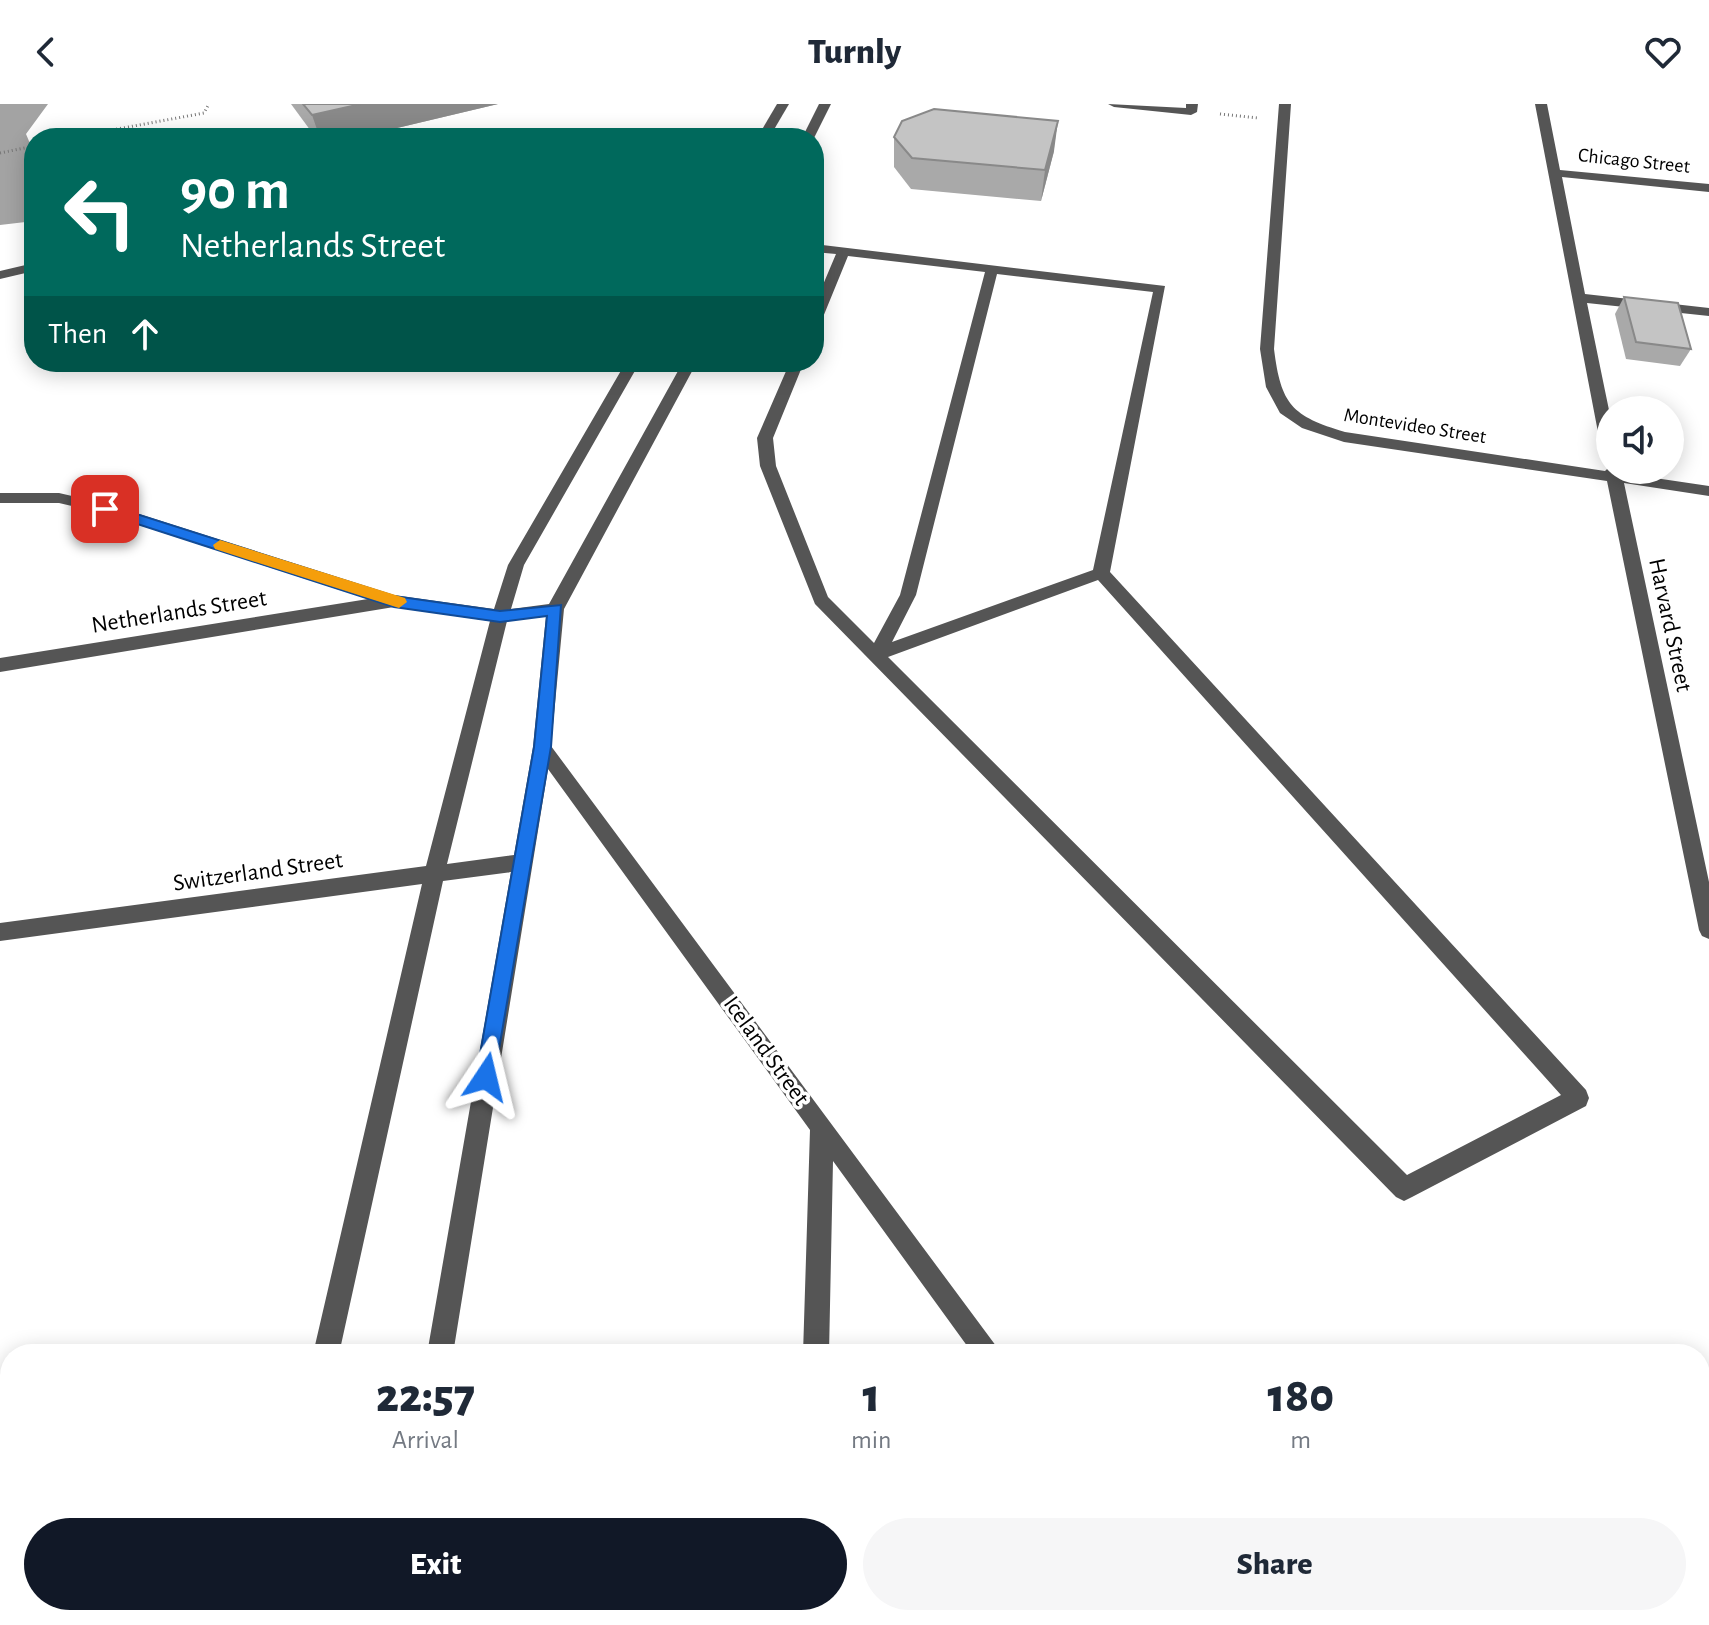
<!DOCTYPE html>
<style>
body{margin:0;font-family:"Alegreya Sans",sans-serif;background:#f6f6f7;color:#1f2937;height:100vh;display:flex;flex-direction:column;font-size:30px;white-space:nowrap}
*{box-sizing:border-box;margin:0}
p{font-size:26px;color:#747a83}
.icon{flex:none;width:44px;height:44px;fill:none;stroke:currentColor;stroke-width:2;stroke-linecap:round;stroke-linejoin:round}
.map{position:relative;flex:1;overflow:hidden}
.drawer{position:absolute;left:0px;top:1240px;width:1710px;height:282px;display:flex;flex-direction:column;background:#fff;border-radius:32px 32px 0 0;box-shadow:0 4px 20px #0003}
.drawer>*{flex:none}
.hud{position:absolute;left:24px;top:24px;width:800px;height:244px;border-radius:32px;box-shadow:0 4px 20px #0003;background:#00695c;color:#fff;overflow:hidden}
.fabs{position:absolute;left:1596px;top:292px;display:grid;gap:16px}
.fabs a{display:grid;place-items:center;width:88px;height:88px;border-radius:50%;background:#fff;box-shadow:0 4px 20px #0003;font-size:40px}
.pin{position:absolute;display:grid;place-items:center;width:68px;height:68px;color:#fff;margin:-34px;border-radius:16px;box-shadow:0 4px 12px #0006}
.me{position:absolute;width:88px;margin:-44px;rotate:10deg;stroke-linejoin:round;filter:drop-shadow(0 0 6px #0008)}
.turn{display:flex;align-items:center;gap:28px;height:168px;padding:0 24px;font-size:36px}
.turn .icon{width:104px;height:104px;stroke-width:2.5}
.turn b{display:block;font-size:56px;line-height:68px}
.then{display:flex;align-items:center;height:76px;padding:0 24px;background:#0003;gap:16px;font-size:30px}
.eta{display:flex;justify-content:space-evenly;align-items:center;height:136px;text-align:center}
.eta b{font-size:48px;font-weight:800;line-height:56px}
.button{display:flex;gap:16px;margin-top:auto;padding:16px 24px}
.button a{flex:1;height:92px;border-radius:48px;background:#111827;color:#fff;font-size:32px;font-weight:800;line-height:92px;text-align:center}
.button a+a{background:#f6f6f7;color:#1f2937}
header{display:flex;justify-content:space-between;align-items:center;height:104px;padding:0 24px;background:#fff;font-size:36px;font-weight:800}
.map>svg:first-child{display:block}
.water{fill:#a3a3a3}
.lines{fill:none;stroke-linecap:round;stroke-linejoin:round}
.path{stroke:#777;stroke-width:3;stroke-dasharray:1 3;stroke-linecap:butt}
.minor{fill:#555;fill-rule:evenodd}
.wall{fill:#a9a9a9}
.shaded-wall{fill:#898989}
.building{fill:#c4c4c4;stroke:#898989;stroke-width:2}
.route{fill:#1a73e8;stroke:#114b97;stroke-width:2}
.slow{fill:#f59e0b}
.labels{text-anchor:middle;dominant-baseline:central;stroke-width:7;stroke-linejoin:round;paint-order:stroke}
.far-street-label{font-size:20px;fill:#000;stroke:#fff}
.street-label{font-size:24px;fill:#000;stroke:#fff}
</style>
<header><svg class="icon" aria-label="back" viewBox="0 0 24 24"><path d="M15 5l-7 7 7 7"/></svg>Turnly<svg class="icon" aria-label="heart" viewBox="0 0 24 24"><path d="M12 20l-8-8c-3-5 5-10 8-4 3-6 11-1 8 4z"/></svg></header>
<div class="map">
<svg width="1709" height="1521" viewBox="0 0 1709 1521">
<rect width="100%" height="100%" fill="#fff"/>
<path class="water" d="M0 0H48L26 30 34 49V117L0 121Z"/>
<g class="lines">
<g class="path">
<path d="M1220 10 1258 14"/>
<path d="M69 34 204 9 209 0"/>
<path d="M0 49 34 42"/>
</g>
<g class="minor">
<path d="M777 0H789L769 34H757Z"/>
<path d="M819 0H831L814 34H802Z"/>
<path d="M1108 0 1186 4V0H1198L1197 8 1191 11 1114 3Z"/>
<path d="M1279 0H1291L1274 245C1281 301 1292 312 1345 328L1605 367 1610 362V366H1621V369L1709 382V392L1624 379 1709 778V835L1702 832 1699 826 1607 377 1344 338 1302 324 1280 309 1266 283 1260 245Z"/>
<path d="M1535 0H1547L1560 66 1709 80V88L1562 73 1585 190 1709 204V212L1587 199 1610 311V354L1602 349Z"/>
<path d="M814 140 1165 182 1110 468 1586 986 1589 994 1586 1002 1412 1093 1404 1097 1396 1093 815 500 760 362 757 334 790 258H804L773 334 776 362 828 493 874 539 900 491 985 168 848 152 821 218 814 222V202L836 150 814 148ZM997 170 1153 188 1093 466 892 538 916 491ZM1098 476 1561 991 1407 1071 888 553Z"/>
<path d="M34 159V167L0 175V167Z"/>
<path d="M626 258H640L524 461 511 505 549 500 683 258H697L564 505 551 642 1002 1250H973L833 1057 829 1250H803L810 1026 548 665 453 1250H427L511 768 443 777 339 1250H313L422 780 0 837V819L426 762 490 517 394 503 0 568V554L368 495 102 409 59 399H0V389H59L111 401 393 491 494 505 508 461ZM546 512 533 643 514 751 447 760 507 517Z"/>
<path d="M253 1512H281L279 1521H251Z"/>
<path d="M382 1512H410L409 1521H381Z"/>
<rect x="795" y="1512" width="28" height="9"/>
<path d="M1068 1512H1096L1097 1521H1069Z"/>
</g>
</g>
<g class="wall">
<path d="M291 0H498L355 34H316Z"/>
<path d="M894 33 1054 47 1041 97 911 85 894 63Z"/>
<path d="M1624 193 1691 245 1680 262 1626 255 1615 210Z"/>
</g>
<g class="shaded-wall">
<path d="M361 0H498L355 34H320L312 11Z"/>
<path d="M1058 17 1054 47 1041 97 1045 66Z"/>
</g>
<g class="building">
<path d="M303 0H361L312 11Z"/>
<path d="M934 5 1058 17 1045 66 912 54 894 33 902 17Z"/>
<path d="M1624 193 1678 199 1691 245 1636 238Z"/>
</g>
<path class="route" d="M105 400 394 492 500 507 561 501 551 643 493 980 486 983 479 980 476 973 534 643 547 512 500 518 394 503 100 408 98 405Z"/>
<path class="slow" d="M220 436 405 494 407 498 399 504 215 445 213 441Z"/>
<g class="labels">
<g class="far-street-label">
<text transform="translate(1634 57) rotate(6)">Chicago Street</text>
<text transform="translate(1415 322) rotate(9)">Montevideo Street</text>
</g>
<g class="street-label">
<text transform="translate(179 508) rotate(-9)">Netherlands Street</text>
<text transform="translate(1670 521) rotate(78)">Harvard Street</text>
<text transform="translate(258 768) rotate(-8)">Switzerland Street</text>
<text transform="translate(766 947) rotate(54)">Iceland Street</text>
</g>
</g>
</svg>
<div class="fabs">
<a><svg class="icon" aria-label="sound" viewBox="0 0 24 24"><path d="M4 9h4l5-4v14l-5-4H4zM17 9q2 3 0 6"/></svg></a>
</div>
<div class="pin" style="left:105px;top:405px;background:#d93025"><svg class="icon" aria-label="arrive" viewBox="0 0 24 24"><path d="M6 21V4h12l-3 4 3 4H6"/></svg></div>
<svg class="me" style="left:486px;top:973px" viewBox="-20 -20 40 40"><path d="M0-17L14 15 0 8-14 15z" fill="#1a73e8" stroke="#fff" stroke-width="4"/></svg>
<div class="hud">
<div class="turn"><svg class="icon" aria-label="left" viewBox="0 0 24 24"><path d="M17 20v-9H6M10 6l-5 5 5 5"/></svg><div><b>90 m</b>Netherlands Street</div></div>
<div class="then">Then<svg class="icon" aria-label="ahead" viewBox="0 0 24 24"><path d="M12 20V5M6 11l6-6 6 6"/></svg></div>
</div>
<section class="drawer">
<div class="eta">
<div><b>22:57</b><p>Arrival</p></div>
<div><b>1</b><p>min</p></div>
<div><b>180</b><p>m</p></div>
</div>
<div class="button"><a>Exit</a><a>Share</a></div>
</section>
</div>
